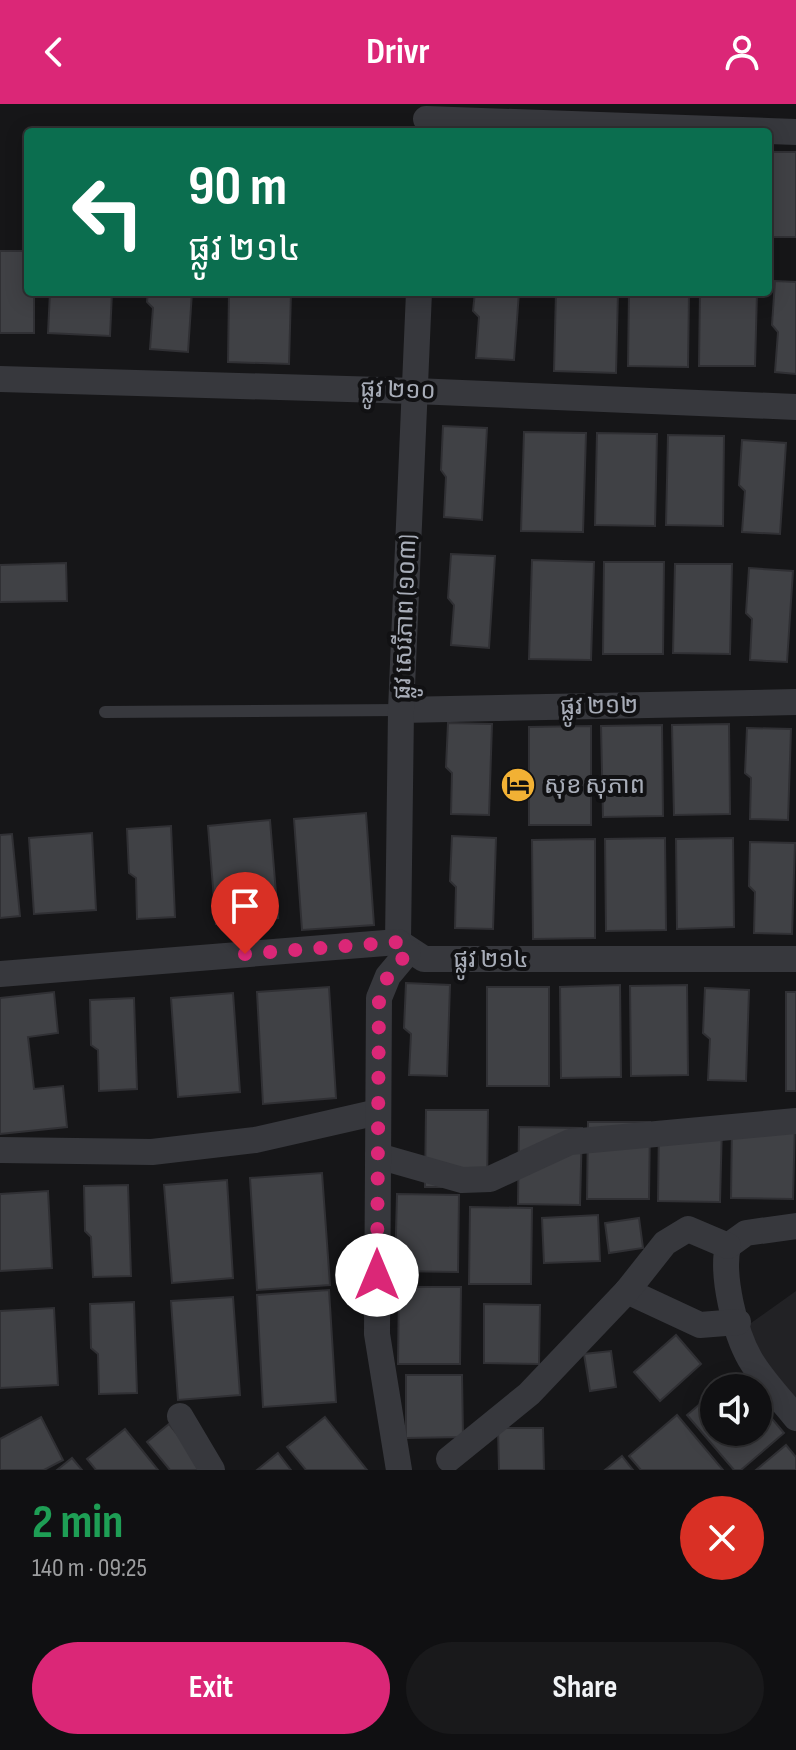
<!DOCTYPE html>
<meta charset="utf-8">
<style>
body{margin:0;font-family:"Sofia Sans Condensed","Noto Sans Khmer",sans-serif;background:#19191b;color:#f1f3f6;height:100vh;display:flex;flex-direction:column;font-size:30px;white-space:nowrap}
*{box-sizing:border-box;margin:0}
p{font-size:26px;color:#9c9d9f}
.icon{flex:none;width:44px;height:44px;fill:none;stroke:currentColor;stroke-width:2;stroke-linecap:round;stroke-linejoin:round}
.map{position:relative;height:1366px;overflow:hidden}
.sheet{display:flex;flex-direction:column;background:#101012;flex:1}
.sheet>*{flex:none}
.guide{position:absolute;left:24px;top:24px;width:748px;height:168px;border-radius:8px;box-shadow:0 4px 20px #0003,0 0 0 2px #303032;background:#0b6e4f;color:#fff;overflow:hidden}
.buttons{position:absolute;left:700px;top:1270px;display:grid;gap:16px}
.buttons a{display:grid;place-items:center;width:72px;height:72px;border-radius:50%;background:#101012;box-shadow:0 4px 20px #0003,0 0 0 2px #303032;font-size:40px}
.pin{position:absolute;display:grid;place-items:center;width:68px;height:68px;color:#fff;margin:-82px -34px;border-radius:50% 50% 50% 0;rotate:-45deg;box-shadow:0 0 8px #0007}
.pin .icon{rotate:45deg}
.me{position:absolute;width:88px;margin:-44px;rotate:0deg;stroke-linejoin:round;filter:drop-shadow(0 0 6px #0008)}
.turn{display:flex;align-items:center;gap:28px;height:168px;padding:0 32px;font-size:36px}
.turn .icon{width:104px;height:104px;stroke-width:2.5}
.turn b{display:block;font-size:56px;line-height:68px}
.round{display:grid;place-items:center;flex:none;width:84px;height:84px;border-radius:42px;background:#19191b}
.head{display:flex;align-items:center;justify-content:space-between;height:136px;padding:0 32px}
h1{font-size:48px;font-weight:700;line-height:60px;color:#1e9e55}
.action{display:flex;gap:16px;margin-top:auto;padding:16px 32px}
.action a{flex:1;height:92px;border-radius:48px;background:#db2777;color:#fff;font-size:32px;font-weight:700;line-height:92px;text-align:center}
.action a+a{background:#19191b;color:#f1f3f6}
header{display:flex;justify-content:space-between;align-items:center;height:104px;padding:0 32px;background:#db2777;color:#fff;font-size:36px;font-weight:700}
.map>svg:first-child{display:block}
.built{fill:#222225}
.building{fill:#404145;stroke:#303034;stroke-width:2}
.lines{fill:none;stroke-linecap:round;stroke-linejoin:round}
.service{stroke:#37383d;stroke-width:12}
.minor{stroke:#37383d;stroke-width:26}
.route{stroke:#db2777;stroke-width:14;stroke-dasharray:0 25.2}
.labels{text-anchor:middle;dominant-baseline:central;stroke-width:8;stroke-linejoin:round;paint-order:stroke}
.street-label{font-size:24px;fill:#a8adb8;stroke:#111113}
.poi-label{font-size:24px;fill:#a8adb8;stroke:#111113;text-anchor:start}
</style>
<header><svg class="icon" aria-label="back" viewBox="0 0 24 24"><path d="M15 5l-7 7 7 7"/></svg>Drivr<svg class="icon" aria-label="person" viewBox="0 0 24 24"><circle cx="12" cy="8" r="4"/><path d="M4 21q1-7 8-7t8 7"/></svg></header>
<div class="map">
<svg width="796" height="1366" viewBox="0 0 796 1366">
<rect width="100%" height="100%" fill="#161618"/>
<path class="built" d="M796 1187V1328L730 1234Z"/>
<g class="building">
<rect x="768" y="48" width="28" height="85"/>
<path d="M0 147H28V188H34V229H0Z"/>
<path d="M775 177 796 178V270L775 268 778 228 772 221Z"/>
<path d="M50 188H112L110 232 48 229Z"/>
<path d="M148 188H192L188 248 150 245 153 204 147 198Z"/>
<path d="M229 188H291L289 260 228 258Z"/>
<path d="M475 188H519L514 256 476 254 479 213 473 207Z"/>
<path d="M556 188H618L616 269 554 267Z"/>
<path d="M629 188H689L688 263 628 262Z"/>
<path d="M700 188H757L755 262H699Z"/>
<path d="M443 322 487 324 482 416 444 413 446 373 441 366Z"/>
<path d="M524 328 586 329 583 428 521 427Z"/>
<path d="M597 329 657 330 655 422 595 421Z"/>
<path d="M668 331 724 332 723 422 666 421Z"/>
<path d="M742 336 786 339 780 430 742 428 745 387 739 381Z"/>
<path d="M451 450 495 452 489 544 451 541 454 501 448 494Z"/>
<path d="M532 456 594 458 591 556 529 555Z"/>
<path d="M604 458H664L663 550H603Z"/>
<path d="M66 459 67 497 0 498V461Z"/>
<path d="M675 460H732L730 550 673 549Z"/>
<path d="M749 464 793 467 787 558 750 556 752 515 746 509Z"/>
<path d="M448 619 492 620 489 711 451 710 452 669 446 663Z"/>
<path d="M729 620 730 710 674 711 672 621Z"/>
<path d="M662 621 663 712 603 713 601 622Z"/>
<path d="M591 622V721H529V623Z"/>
<path d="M747 624 791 625 788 716 750 715 751 674 745 669Z"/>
<path d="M366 709 374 821 302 826 294 715Z"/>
<path d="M270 716 278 814 216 820 208 722Z"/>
<path d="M171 722 175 813 137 815 136 774 129 769 127 725Z"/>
<path d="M92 729 96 806 34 810 29 734Z"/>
<path d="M12 730 20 812 0 814V731Z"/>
<path d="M452 732 496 734 493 825 455 824 456 783 450 777Z"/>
<path d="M665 734 666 826 606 827 605 735Z"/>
<path d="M733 734 734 823 677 825 676 735Z"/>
<path d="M595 735V834L533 835 532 736Z"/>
<path d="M750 738 795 739 792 830 754 829 755 788 749 782Z"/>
<path d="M406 879 450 881 447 972 409 971 411 930 404 924Z"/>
<path d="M620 881 621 973 561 974 560 883Z"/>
<path d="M687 881 688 971 631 972 630 882Z"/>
<path d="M329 883 336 994 263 1000 257 888Z"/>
<rect x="487" y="883" width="62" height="99"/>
<path d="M705 884 749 886 746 977 708 976 710 935 703 929Z"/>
<path d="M54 888 58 929 28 933 34 985 63 982 67 1023 0 1030V894Z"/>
<rect x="786" y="888" width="10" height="99"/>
<path d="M233 889 240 988 178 993 171 894Z"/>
<path d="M134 894 137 985 99 987 98 946 91 941 90 896Z"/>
<path d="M426 1006H488L487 1083H425Z"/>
<path d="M588 1018H650L649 1095H587Z"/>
<path d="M732 1018H795L793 1095 731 1094Z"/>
<path d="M659 1020 722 1021 720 1098 658 1097Z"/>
<path d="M519 1023 582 1024 580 1101 518 1100Z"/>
<path d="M322 1069 330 1181 257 1186 250 1074Z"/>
<path d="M227 1076 233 1174 172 1179 164 1081Z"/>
<path d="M128 1081 131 1172 93 1173 91 1133 85 1127 84 1082Z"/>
<path d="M48 1087 52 1164 0 1167V1090Z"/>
<path d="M397 1090 459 1091 458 1168 395 1167Z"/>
<path d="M470 1103 532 1104 531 1180H469Z"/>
<path d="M598 1111 600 1157 544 1159 542 1114Z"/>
<path d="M639 1114 643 1144 609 1149 605 1119Z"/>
<path d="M399 1183H461L460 1260H398Z"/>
<path d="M329 1186 336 1298 263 1303 257 1191Z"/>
<path d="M233 1193 240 1291 178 1296 171 1197Z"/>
<path d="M134 1198 137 1289 99 1290 98 1250 91 1244 90 1200Z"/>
<path d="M484 1200 540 1201 539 1260 484 1259Z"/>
<path d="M54 1204 58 1281 0 1284V1207Z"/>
<path d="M676 1231 701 1260 660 1297 634 1268Z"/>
<path d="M611 1247 616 1283 590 1287 584 1250Z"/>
<path d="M406 1271H462L463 1333 406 1334Z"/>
<path d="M735 1271 746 1284H719Z"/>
<path d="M714 1288V1328H758V1298L784 1329 741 1366H734L687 1311Z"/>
<path d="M677 1311 723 1366H641L629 1352Z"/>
<path d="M41 1313 63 1356 44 1366H0V1335Z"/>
<path d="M325 1313 367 1366H306L287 1343Z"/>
<path d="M169 1320 206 1366H170L147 1338Z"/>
<path d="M498 1324H543L544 1366H499Z"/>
<path d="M125 1325 158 1366H96L87 1355Z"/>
<path d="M786 1341 796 1353V1366H756Z"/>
<path d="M278 1349 291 1366H257Z"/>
<path d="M622 1352 633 1366H605Z"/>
<path d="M72 1354 82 1366H57Z"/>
</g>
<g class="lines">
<path class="service" d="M105 608 401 606"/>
<g class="minor">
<path d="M426 15 796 28"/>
<path d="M0 275 415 287 796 303"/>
<path d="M401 606 796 598"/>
<path d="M398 838 401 606 419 188"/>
<path d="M398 838 424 855H796"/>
<path d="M0 870 398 838"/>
<path d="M0 1046 152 1048 255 1036 378 1008"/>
<path d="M378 1052 462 1076 490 1075 570 1038 796 1017"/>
<path d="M728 1142C721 1171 735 1229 750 1255 762 1276 781 1295 796 1314"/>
<path d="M728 1142 746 1129 796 1122"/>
<path d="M627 1187 700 1221 738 1218"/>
<path d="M180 1312 212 1366"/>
<path d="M449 1355 529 1290 627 1187 665 1139 688 1125 728 1142"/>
<path d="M399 1366 377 1230 379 894 388 872 408 848"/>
</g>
</g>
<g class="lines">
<path class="route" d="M245 850 398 838 408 848 388 872 379 894 377 1171"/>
</g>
<defs>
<g id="hotel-disc" transform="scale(1.8)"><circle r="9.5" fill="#f2b134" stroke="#111113"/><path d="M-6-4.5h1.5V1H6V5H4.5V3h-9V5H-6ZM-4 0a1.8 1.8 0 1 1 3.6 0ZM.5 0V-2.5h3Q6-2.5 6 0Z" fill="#111"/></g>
</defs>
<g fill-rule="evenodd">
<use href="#hotel-disc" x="518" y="681"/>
</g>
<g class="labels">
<g class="street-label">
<text transform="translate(398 286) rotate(2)">ផ្លូវ ២១០</text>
<text transform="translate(405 513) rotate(-88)">ផ្លូវ សេរីភាព (១០៣)</text>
<text transform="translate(599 602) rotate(-1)">ផ្លូវ ២១២</text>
<text x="491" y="855">ផ្លូវ ២១៤</text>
</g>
<g class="poi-label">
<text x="544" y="681">សុខ សុភាព</text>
</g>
</g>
</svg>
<div class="buttons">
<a><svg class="icon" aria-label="sound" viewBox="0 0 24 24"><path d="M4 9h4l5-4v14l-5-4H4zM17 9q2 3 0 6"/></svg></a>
</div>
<div class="pin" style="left:245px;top:850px;background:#d93025"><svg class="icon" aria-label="arrive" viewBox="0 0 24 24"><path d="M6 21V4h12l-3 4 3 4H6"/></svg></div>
<svg class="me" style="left:377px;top:1171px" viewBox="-20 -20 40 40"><circle r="19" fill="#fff"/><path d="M0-13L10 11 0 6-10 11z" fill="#db2777"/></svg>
<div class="guide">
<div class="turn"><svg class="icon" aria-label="left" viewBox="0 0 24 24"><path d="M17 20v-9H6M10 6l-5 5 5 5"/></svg><div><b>90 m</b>ផ្លូវ ២១៤</div></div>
</div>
</div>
<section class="sheet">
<div class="head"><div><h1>2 min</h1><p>140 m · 09:25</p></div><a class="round" style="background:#d93025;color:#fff"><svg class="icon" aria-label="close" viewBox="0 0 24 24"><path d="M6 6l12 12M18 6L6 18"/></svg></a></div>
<div class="action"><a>Exit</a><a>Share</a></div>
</section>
